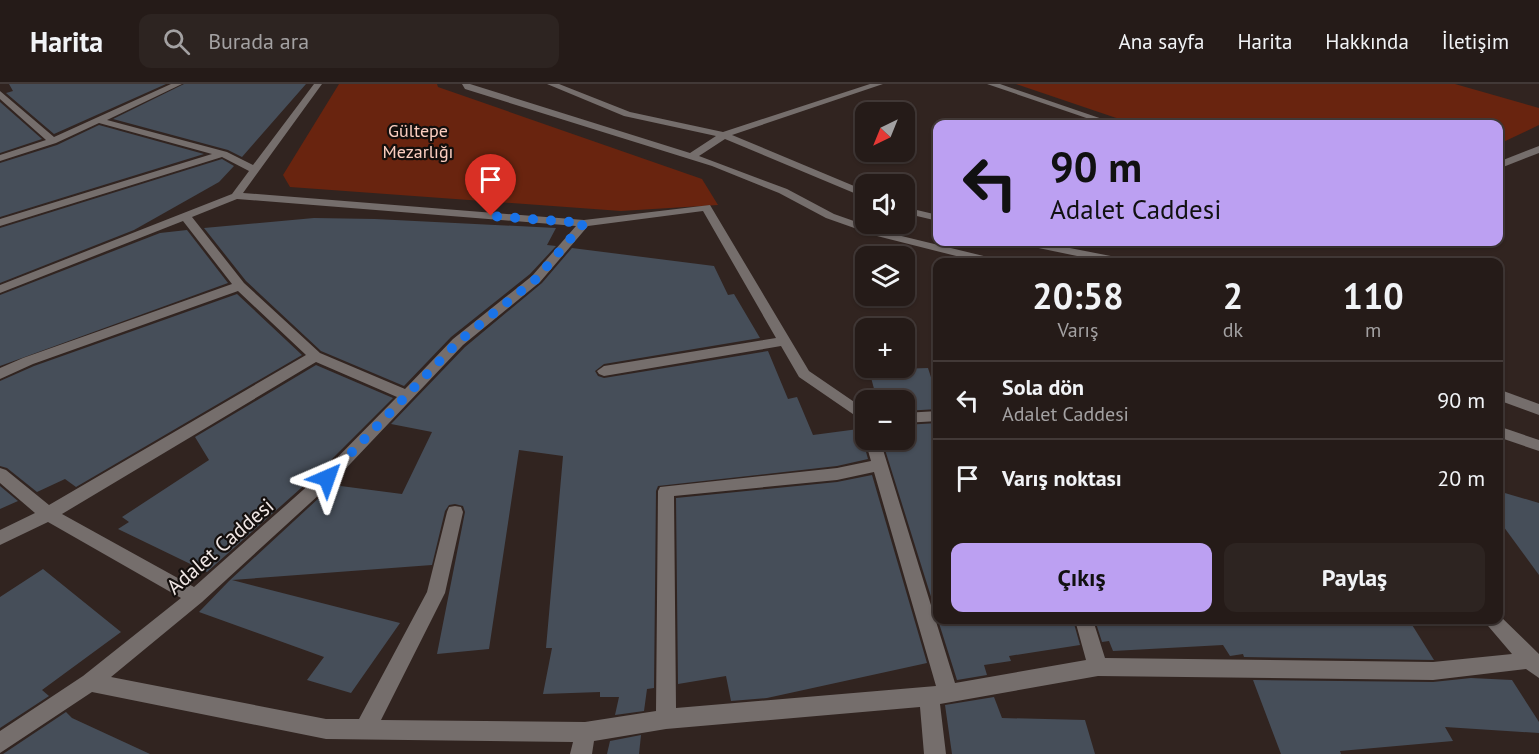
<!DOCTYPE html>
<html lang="tr">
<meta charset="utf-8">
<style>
body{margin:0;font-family:"PT Sans",sans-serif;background:#2d2421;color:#f1f3f6;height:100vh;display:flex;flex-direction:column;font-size:22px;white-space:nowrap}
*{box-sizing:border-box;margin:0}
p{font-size:20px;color:#a3a1a2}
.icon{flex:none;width:33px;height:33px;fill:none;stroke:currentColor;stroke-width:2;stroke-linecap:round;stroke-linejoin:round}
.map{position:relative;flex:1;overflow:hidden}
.side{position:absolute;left:933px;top:174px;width:570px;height:366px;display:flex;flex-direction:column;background:#251b18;border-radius:12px;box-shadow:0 2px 4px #0004,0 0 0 2px #423937}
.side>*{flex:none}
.guide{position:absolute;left:933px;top:36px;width:570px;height:126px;border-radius:12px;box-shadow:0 2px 4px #0004,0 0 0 2px #423937;background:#bca0f2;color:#111;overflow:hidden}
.needle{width:39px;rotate:223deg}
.controls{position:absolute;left:855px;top:18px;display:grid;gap:12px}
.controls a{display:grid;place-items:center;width:60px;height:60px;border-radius:12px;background:#251b18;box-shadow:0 2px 4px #0004,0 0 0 2px #423937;font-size:30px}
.pin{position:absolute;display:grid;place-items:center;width:51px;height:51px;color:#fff;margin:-62px -26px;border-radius:50% 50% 50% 0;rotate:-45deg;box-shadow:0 0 6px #0007}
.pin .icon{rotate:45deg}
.me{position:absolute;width:66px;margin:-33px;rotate:43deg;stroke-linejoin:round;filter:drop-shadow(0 0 4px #0008)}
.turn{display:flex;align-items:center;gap:21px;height:126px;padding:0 18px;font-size:27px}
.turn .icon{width:78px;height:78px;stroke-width:2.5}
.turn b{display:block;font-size:42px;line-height:51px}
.eta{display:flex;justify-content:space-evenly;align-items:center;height:102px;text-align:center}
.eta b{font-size:36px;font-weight:700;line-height:42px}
.primary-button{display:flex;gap:12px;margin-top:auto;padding:12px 18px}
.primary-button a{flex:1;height:69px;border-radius:12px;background:#bca0f2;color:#111;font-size:24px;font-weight:700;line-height:69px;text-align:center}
.primary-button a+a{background:#2d2421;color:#f1f3f6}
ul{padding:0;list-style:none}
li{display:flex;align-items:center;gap:18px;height:78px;padding:0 18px;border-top:2px solid #423937}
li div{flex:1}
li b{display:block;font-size:22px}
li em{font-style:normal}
header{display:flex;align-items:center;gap:36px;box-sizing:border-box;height:84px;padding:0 30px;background:#251b18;border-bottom:2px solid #423937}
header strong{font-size:28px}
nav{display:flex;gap:33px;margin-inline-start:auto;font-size:21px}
.search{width:420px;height:54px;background:#2d2421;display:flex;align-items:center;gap:15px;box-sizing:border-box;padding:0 21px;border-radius:12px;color:#a3a1a2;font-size:22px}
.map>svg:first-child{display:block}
.green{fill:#69240f}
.building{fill:#464e59}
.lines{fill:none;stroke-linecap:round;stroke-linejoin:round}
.minor{fill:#756e6c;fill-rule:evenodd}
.route{stroke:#1a73e8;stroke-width:10;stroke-dasharray:0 18}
.labels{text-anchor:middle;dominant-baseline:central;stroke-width:4.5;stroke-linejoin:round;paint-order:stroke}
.far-park-label{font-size:18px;fill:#fccec0;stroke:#140f0d}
.street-label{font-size:21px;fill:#efe6e4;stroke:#140f0d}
</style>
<header>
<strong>Harita</strong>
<div class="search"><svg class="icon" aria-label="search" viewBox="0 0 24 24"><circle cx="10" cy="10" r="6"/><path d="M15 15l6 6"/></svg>Burada ara</div>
<nav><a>Ana sayfa</a><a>Harita</a><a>Hakkında</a><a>İletişim</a></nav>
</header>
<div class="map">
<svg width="1539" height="670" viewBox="0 0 1539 670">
<rect width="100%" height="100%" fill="#312420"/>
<g class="green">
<path d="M339 0H437L438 3 702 95 718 121 621 127 290 103 283 91Z"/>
<path d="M1016 0H1455L1539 24V41L1499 60 1498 40H1134Z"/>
</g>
<g class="building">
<path d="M9 0H166L54 50 6 9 13 7Z"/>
<path d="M184 0H306L242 73 228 66 113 35Z"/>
<path d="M0 18 42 55 0 69Z"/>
<path d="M99 41 204 70 0 133V79L57 61Z"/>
<path d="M222 75 234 82 219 98 134 146 0 199V144Z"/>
<path d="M314 134 375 135 556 144 547 161 556 162 530 190 451 253 404 302 321 267 246 197 204 144Z"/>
<path d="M187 146 228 199 0 282V211L160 149Z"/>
<path d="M572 164 714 182 728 211 734 210 760 254 604 280 595 287 598 292 604 294 768 267 788 315 797 313 813 351 866 344V354L863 357 868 375 837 382 658 402 656 407 654 604 647 605 644 627 615 631 619 613H600V608L543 610 552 564H546L563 372 519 366 489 565 437 570 465 428 463 422 455 420 449 421 445 427 432 481 232 496 400 539 351 609 307 596 324 573 199 528 229 497 333 401 402 410 432 348 391 340 465 263 542 199Z"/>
<path d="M237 210 302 271 76 403 65 395 37 408 7 384 0 382V297L34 282Z"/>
<path d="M316 281 393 314 319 388 207 488 118 445 129 438 122 433 209 376 195 353Z"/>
<path d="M928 284 938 315V325L904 327V316H877L869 286Z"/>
<path d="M938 339V535L882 356H904V341Z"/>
<path d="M872 391 927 579 767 614 731 617 726 592 678 600 676 414 837 398Z"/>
<path d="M0 402 18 417 0 425Z"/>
<path d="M1498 407 1539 419V491L1498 435Z"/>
<path d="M43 485 121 548 42 606 49 612 0 644V513Z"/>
<path d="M938 536H1073L1080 561 1009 572 1011 577 984 581 987 591 957 596Z"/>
<path d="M1095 536H1409L1434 576 1244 573 1243 570 1230 572 1223 561 1113 567 1109 557 1102 558Z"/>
<path d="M1471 594 1512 596 1539 638V649L1445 643 1453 657 1340 667 1341 670H1281L1253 596 1433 598Z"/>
<path d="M994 613 1002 634 1085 636 1095 670H952L945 621Z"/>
<path d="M66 628 72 634 150 670H3Z"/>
<path d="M641 651 639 670H607L610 657Z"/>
</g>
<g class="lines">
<g class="minor">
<path d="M171 0H182L107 36 227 68 253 81 314 0H322L243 109 584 136 710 121 809 287 866 326V339L799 293 781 262 604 292 599 290 597 287 604 282 776 254 703 127 588 142 540 198 463 261 333 398 202 518 111 593 326 635H359L427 508 447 428 449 423 455 422 461 423 463 428 445 509 381 636 585 638 656 627 658 407 660 403 837 384 871 377 865 356H880L955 599 1086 576 1075 536H1093L1105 574 1433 578 1512 570 1483 536H1498V530L1539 570V594L1526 585 1433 596 1098 592 940 620 946 670H924L920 623 666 645 594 657 592 670H570L573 658 326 655 92 608 0 669V647L83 592 181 514 48 438 0 461V446L35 429 0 399V384L6 386 49 421 306 271 238 207 33 280 0 295V284L23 274 232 200 183 137 0 209V201L232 110 249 87 222 73 0 142V135L212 70 99 39 56 59 0 77V71L46 56 0 15V7L54 53ZM237 115 576 142 532 192 453 255 405 305 320 269 244 199 192 133ZM316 278 397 313 321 390 194 503 62 430ZM874 388 936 602 676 624 674 412 837 396Z"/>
<path d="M462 0H470L690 69 716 52 624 32 547 0H559L630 28 723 48 870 0H883L732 51 866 107V114L725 55 699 72 787 105 834 130 885 148 996 175 998 178H980L877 152 826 134 779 109 712 82 465 5Z"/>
<path d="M987 0H1000L1117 40H1104Z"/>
<path d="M1539 62V69L1498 85V78Z"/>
<path d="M904 123 938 131V137L904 129Z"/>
<path d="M1018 158H1039L1121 174 1127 178H1106L1024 161Z"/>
<path d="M1498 305 1539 320V331L1498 316Z"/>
<path d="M938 327V337L904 339V329Z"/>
<path d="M1498 342 1539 356V367L1498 353Z"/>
</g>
</g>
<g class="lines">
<path class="route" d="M327 394 458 258 536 195 584 139 491 132"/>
</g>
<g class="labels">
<g class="far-park-label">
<text x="418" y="46">Gültepe<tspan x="418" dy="21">Mezarlığı</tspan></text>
</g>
<g class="street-label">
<text transform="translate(220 462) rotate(-41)">Adalet Caddesi</text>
</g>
</g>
</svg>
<div class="controls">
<a><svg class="needle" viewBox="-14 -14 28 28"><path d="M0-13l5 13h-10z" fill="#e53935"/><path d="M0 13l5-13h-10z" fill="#a3a1a2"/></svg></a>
<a><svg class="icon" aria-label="sound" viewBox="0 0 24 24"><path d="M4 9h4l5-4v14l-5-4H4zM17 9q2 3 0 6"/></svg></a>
<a><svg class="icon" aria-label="layers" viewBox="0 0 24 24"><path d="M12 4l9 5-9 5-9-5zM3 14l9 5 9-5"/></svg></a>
<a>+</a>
<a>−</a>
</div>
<div class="pin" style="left:491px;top:132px;background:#d93025"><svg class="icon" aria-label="arrive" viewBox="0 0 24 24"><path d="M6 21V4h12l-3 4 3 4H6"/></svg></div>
<svg class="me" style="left:327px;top:394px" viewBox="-20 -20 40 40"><path d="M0-17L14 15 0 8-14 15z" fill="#1a73e8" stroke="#fff" stroke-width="4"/></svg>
<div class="guide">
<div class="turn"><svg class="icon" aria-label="left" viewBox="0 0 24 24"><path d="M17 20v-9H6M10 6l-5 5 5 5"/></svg><div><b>90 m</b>Adalet Caddesi</div></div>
</div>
<section class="side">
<div class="eta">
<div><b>20:58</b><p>Varış</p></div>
<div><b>2</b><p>dk</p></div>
<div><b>110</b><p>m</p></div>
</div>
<ul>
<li><svg class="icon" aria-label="left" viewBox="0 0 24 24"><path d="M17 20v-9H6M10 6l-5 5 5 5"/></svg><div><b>Sola dön</b><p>Adalet Caddesi</p></div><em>90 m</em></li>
<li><svg class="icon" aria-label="arrive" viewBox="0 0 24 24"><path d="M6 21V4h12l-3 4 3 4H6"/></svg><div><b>Varış noktası</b></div><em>20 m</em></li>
</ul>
<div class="primary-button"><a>Çıkış</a><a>Paylaş</a></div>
</section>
</div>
